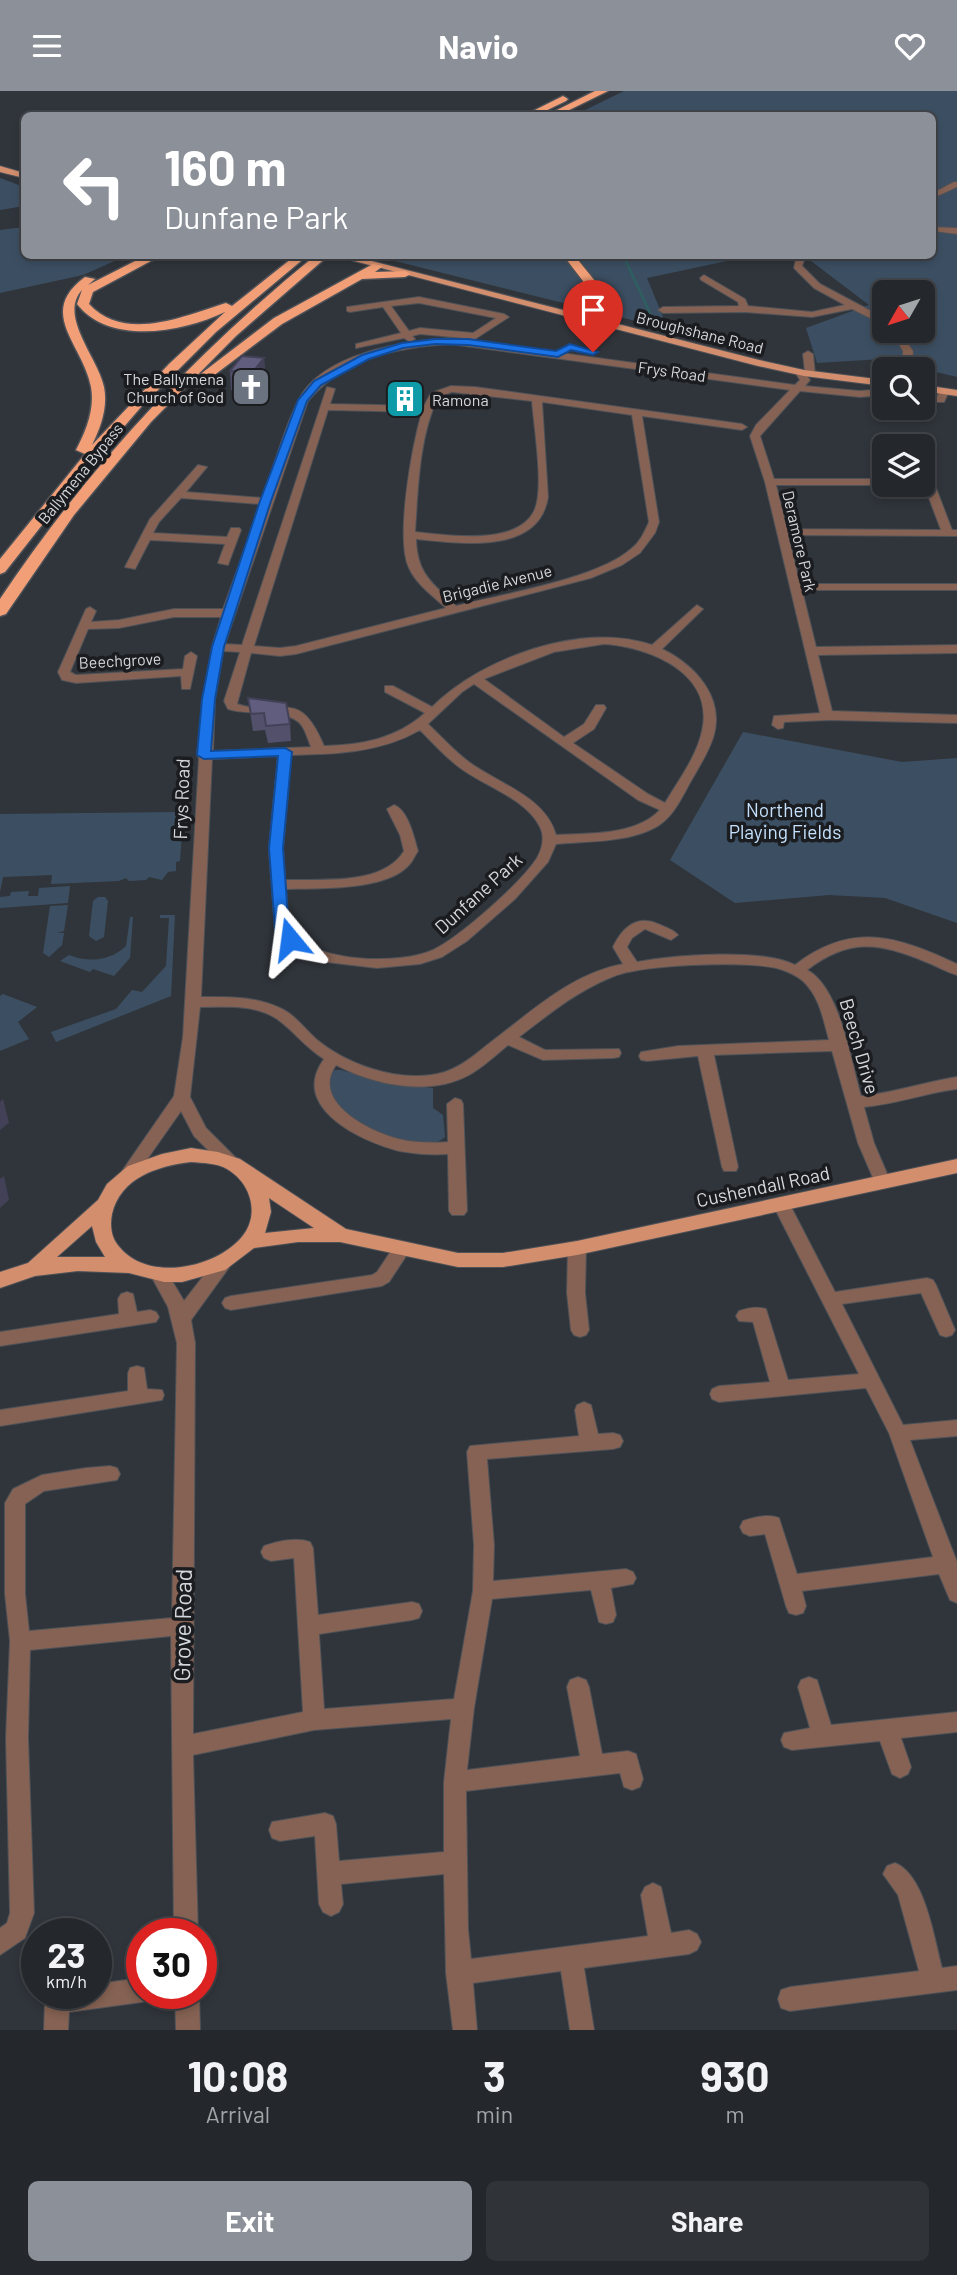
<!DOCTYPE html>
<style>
body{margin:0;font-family:Barlow,sans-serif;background:#303438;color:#f1f3f6;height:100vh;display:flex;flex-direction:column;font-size:26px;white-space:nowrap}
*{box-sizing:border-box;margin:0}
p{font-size:23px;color:#a3a6a9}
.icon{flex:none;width:38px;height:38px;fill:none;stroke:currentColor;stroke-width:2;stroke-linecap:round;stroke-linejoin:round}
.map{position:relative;height:1939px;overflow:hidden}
.panel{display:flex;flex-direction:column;background:#24282c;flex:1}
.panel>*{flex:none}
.top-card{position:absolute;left:21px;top:21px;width:915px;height:147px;border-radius:10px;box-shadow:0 4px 10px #0003,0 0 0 2px #414448;background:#8c9099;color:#fff;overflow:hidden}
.needle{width:46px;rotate:231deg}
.buttons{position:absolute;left:872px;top:189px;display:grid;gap:14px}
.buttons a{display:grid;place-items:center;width:63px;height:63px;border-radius:10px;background:#24282c;box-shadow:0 4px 10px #0003,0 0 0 2px #414448;font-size:35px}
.speed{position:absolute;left:21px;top:1827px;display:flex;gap:14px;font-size:35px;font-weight:700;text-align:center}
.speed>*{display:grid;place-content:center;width:91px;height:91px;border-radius:50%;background:#24282c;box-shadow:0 4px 10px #0003,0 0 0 2px #414448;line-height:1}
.speed small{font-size:18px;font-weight:400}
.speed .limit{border:10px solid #d22;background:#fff;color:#111}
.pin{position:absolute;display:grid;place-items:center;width:60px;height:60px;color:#fff;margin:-72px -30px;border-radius:50% 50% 50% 0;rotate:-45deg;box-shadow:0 0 7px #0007}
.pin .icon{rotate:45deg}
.me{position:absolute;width:77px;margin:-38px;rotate:344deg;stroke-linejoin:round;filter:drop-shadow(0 0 5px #0008)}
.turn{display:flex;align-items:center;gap:24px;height:147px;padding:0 28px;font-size:32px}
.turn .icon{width:91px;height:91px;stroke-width:2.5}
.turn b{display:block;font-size:49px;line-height:60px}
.eta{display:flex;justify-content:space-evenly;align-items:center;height:119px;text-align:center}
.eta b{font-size:42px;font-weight:700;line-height:49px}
.action{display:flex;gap:14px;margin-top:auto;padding:14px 28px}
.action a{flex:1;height:80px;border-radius:10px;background:#8c9099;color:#fff;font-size:28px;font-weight:700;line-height:80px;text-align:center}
.action a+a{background:#303438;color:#f1f3f6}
header{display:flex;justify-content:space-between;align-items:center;height:91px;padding:0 28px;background:#8c9099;color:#fff;font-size:32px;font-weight:700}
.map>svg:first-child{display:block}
.green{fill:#3c4f62;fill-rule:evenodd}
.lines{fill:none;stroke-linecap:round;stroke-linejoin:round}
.stream{stroke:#2e5f61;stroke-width:2.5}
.minor-casing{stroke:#4e5258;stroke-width:2}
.major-casing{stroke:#4e5258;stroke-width:2}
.highway-casing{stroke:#4e5258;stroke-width:3}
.minor{fill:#856253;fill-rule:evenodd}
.major{fill:#d38e6d;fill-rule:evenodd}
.highway{fill:#f29f77;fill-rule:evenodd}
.wall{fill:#53506c}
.shaded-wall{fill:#434158}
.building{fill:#605d7e;stroke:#434158;stroke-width:2}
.route{fill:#1a73e8;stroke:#114b97;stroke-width:2}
.labels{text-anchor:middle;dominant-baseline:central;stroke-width:7;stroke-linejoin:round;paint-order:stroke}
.far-street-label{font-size:16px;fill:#d4d8dc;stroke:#1a1c1f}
.far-poi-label{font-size:16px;fill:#d4d8dc;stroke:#1a1c1f;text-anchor:end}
.street-label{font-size:19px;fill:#d4d8dc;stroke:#1a1c1f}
.park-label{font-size:19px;fill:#c5e1fe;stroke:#1a1c1f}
.near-street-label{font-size:23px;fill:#d4d8dc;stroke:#1a1c1f}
</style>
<header><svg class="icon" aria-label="menu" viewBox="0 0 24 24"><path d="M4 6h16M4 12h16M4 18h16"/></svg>Navio<svg class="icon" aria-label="heart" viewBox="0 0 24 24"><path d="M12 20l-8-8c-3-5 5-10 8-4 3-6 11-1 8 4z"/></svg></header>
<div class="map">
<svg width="957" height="1939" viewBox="0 0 957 1939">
<rect width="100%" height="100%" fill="#30353b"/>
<g class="green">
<path d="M624 0H957V286L882 268 817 272 806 237 869 214 811 170H727L647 187 668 238 375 165 933 164V24H575ZM884 201H922V240H884Z"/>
<path d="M0 87 24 96V115L0 119Z"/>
<path d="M24 136V164L126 165 83 184 0 202V139Z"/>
<path d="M743 641 902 671 957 667V832L885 807 829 804 735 812 670 769Z"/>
<path d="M179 721 182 742 180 770 176 771V780L168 781 162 789 149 786 146 789 129 790 126 787 119 790 51 793 52 784 3 786 0 801V723Z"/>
<path d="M70 795 68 812 0 817V806L10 805 11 801 29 800 28 805H38L39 797Z"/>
<path d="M98 806H105L108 810 104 846 96 850 89 845 93 810Z"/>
<path d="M68 814 64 840 57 842H64L62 854 49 866 43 862 50 815Z"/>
<path d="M160 824H175L171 905 56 951 51 941 116 918 132 899 142 901 166 875 169 827H160Z"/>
<path d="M130 826H133L130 867 114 885 93 878 90 881 60 870 69 864C89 872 110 870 126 855Z"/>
<path d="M3 903 37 916 18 931 29 948 0 960V905Z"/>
<path d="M335 979H341L390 992 433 997V1017L443 1024 445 1046C432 1060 382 1048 366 1039 354 1032 343 1020 332 1011L328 983Z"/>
</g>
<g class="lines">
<path class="stream" d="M623 164 650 222"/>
<g class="minor-casing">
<g id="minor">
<path d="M954 91H957V96L933 107V102Z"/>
<path d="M933 136 957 137V143L933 140Z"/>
<path d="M797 164H806L802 175 820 193 884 227V234L852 218 812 226 745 221 663 222 658 219 663 216 739 215 738 211 701 189 700 187 704 184 745 208 748 215 812 221 845 214 814 197 794 177Z"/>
<path d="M419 206 504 223 509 226 475 248 420 243 412 245 415 248 410 251 404 247 356 257V253L401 242 383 216 350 221 347 220V216ZM419 212 496 227 473 242 420 237 409 240 391 215Z"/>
<path d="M891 240H899L913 260 912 278H902L903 260Z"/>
<path d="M451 247 795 294 800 289 795 281 797 279 805 281 803 263 808 260 813 263 815 283 807 285 810 289 805 295 860 300 884 298V304L860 306 800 300 760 345 774 388H884L886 394H776L787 438 941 439 926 399 918 394H922V389L936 397 952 439H957V445L788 444 800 493H957V499H802L816 556 957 554V562L818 564 832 620 957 624V632L830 629 784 631 783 637 778 638 772 634 774 625 820 622 765 391 750 345 756 334 790 299 451 253C397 256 344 267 308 310L225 553 242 554 327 296 335 298 330 313 424 315 431 302 451 295 475 296 742 333 747 336 742 339 642 325 659 431 655 442 640 462 622 474 591 487 296 563 280 565 251 562 237 613C283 628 298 594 324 655 361 654 396 648 425 622L385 601V595H393L432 616C482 566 584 530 652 554L697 514 703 518 701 520 662 558C695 574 726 607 713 647 708 662 699 676 691 690 682 706 673 727 656 736 627 752 587 750 556 753L548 771 515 808 467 850 442 866 420 873 377 877 326 871 306 864 289 855 275 839 269 757 278 665 212 668 201 906C227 906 255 905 280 917 294 923 304 937 316 948 346 973 392 989 431 984 456 981 472 966 491 951 531 921 572 882 623 873L613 856C622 837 637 823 658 833 665 836 673 838 678 844L671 849 645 838 632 847 627 856 637 871C673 864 763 857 795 874 852 830 897 845 957 873V884C946 881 937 875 926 871 879 851 849 847 807 879 840 896 851 971 861 1005 894 1002 924 991 957 986V998C925 1002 897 1013 864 1016L874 1052 891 1092 889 1096H877L858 1052 832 960 714 964 738 1076 736 1080H724L722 1076 698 965 647 970 641 969 639 965 641 961 678 955 829 949C823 928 820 907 804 891 798 885 785 879 776 877 744 870 642 873 612 886 577 900 549 923 519 946L545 959 619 958 621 962 619 966 613 967 543 969 508 954C496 964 483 976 469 984 429 1006 374 994 336 974 310 1011 370 1041 399 1048 415 1052 432 1052 448 1051L447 1013 455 1007 461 1009 463 1013 467 1120 464 1124H452L449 1120 448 1063C432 1064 415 1063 399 1060 360 1050 289 1016 324 968 306 957 294 940 277 928 255 913 226 916 200 916L190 1006 206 1037 238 1069 240 1073 238 1077H226L194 1045 181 1020 134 1087H122L120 1083 174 1005 183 946 199 667 197 664 203 608 212 556 221 526H174L119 537 88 538 70 581 76 584 183 578 185 565 191 561 197 565 190 598H182L181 585 76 592 62 589 58 581 86 518 90 516 96 520 91 531 119 529 174 518H223L261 413 181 407 159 431 153 442 227 446 231 437H239L241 439 228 474 218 472 225 453 150 449 135 478 125 476 150 428 198 374 207 376 186 401 263 407C274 375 283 340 298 310 321 262 404 250 451 247ZM452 301 532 310C534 337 544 394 535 418 519 456 448 444 415 441 418 397 419 346 438 306ZM542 311 632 324 649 431C644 442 640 451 631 458 597 488 502 503 456 515 432 492 417 483 416 448 458 452 539 465 548 406ZM328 319 422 321C412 355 395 448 409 477 416 493 433 505 446 517L296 555 280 557 254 555ZM604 553C650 556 715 582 702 640 697 665 678 690 665 712L648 703 573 652 594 638 606 617 604 614H596L584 633 564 646 484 588 554 561ZM223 560 240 561 224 610 228 618C247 625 291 617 302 635 306 641 308 649 311 656L213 660 215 608ZM474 593 638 709 660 719C635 745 589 742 556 744 546 706 497 692 469 671 454 660 442 646 428 633L462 601ZM420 639C434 653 447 668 463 679 487 696 526 708 540 736 545 746 542 758 537 767 521 792 460 846 433 859 400 874 314 872 291 840 285 831 287 809 286 798 319 797 386 800 409 774 413 770 415 764 418 760 414 746 408 719 394 714L387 718 400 744 404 760C383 795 321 788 285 789L283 757 291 664C336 663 380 662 420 639Z"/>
<path d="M941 298 949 300 944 311H922V305L937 306Z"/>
<path d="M782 1108 788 1110 835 1201 927 1187 933 1189 936 1194 955 1239 952 1244 946 1246 940 1244 921 1202 842 1213 903 1334 957 1329V1345L910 1349 957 1471V1512L950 1509 939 1483 802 1500 806 1515 803 1522 796 1524 789 1522 786 1515 765 1443 750 1445 743 1442 740 1436 743 1430C754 1426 768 1423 779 1427L797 1483 933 1466 889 1342 866 1297 719 1311 712 1308 710 1303 712 1298 719 1295 770 1291 753 1231 739 1230 736 1225 739 1220C748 1217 757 1215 766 1218L788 1289 859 1283 773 1114 776 1110Z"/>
<path d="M577 1150 583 1152 586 1157 585 1202 589 1239 586 1244 580 1246 574 1244 571 1239 567 1202 568 1157 571 1152Z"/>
<path d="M401 1152 407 1154 410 1159 389 1191 382 1195 231 1219 225 1217 222 1212 225 1207 231 1205 372 1184 377 1181 395 1154Z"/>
<path d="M224 1164 230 1166 233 1171 191 1229 195 1252 193 1643 303 1621 294 1467 271 1470 264 1467 261 1461 264 1455C277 1450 297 1446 310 1451L313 1457 318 1524 412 1511 419 1513 422 1520 419 1527 412 1529 319 1543 324 1618 454 1608 473 1500 474 1454 467 1361 470 1355 579 1345 575 1319 577 1314 584 1311 591 1314 598 1343 613 1342 620 1344 623 1350 620 1356 613 1358 487 1368 494 1454 493 1490 626 1478 633 1481 636 1487 633 1493 611 1497 616 1524 613 1531 606 1533 599 1531 591 1499 492 1508 474 1617 467 1679 580 1665 567 1596 570 1589 578 1586 586 1589 589 1596 602 1663 628 1660 636 1663 643 1688 640 1696 632 1699 624 1696 620 1682 466 1700 468 1838 471 1868 648 1845 641 1804 645 1796 653 1792 661 1796 671 1842 689 1839 697 1843 701 1851 697 1859 689 1863 584 1877 594 1939H570L561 1880 473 1892 477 1939H453L446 1882 444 1783 341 1793 343 1813 339 1821 331 1825 323 1821 319 1813 315 1745 280 1750 272 1747 269 1739 272 1731 325 1722 333 1725 336 1733 339 1770 444 1761V1691L451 1628 314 1639 193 1664 198 1843H174L171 1545 30 1559 28 1647 34 1822 25 1847 0 1864V1837L7 1832 10 1822 6 1647 10 1550 5 1503V1412L13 1398 42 1384 86 1377 110 1375 117 1377 120 1383 117 1389 44 1400 25 1413V1503L29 1540 172 1527 177 1252 168 1216 150 1183 153 1178 159 1176 165 1178 184 1210 218 1166Z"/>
<path d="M127 1201 133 1203 137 1221 150 1219 156 1221 159 1226 156 1231 0 1255V1241L119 1223 118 1208 121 1203Z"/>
<path d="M137 1275 144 1277 147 1298 162 1299 164 1304 162 1309 0 1335V1319L128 1300V1282L130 1277Z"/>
<path d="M809 1586 817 1589 831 1634 957 1621V1641L901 1647 911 1676 908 1683 900 1687 892 1683 880 1650 792 1659 784 1656 781 1649 784 1642 810 1637 798 1596 801 1589Z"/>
<path d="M895 1772C925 1784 934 1847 942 1877L957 1875V1899L790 1920 781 1917 778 1908 781 1899 790 1896 919 1880 898 1804 883 1783 887 1775Z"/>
<path d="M142 1887V1902H153L151 1908 142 1911 69 1921 68 1939H44L45 1911 48 1902H96V1893Z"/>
<path d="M175 1902H199L200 1939H176Z"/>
</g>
</g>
<g class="major-casing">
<g id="major">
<path d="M0 75 24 82V87L0 81Z"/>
<path d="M331 164H348L759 269 804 279 884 289V295L804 285 758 275Z"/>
<path d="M923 294 957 299V305L922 300Z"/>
<path d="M191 1057 218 1061 240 1068 346 1138 458 1162H503L577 1150 957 1068V1082L577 1164 503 1176H458L340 1151H298L254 1157 225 1179 182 1191H164L129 1182 78 1180 35 1185 0 1197V1181L28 1172 98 1109 107 1093 128 1075 162 1063ZM191 1071C203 1072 217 1072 227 1078 251 1092 261 1124 241 1147 214 1178 145 1192 117 1153 111 1145 110 1133 112 1123 121 1086 158 1075 191 1071ZM269 1107 314 1137 265 1142 271 1121ZM92 1135 96 1151 105 1166H57Z"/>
</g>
</g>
<g class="highway-casing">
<g id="highway">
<path d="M595 0H608L559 24H547Z"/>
<path d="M563 5 568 8 566 10 537 24H525Z"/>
<path d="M147 164H162L93 201 89 213C125 252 184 225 226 212L232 215 291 168 301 170 216 241 141 316 72 396 5 481 0 483V468L85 363 76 359C86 340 95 318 91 296 83 253 36 222 85 186L95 188 88 194ZM82 199 77 213C110 255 183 241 225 221L169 273 92 354C101 336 108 316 104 296 98 267 58 225 82 199Z"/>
<path d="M316 164H329L236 245 151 331 74 424 6 523 0 525V508C88 376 193 264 316 164Z"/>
<path d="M563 164H574L595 190 597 200 572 223 566 219 585 199 583 190Z"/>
<path d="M373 173 383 175 375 181 405 180 411 183 405 186 362 188 282 233 209 288 204 289 198 285 274 227Z"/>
</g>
</g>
<use href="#minor" class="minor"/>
<use href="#major" class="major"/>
<use href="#highway" class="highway"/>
</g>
<g class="wall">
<path d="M264 267 265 286 254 302 231 299 230 280Z"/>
<path d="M248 607 290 633 291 650 268 652 265 639 253 640Z"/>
</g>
<g class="shaded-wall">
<path d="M264 267 265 286 254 302 252 282Z"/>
<path d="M3 1008 9 1032 0 1039V1011Z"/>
<path d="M4 1085 9 1109 0 1117V1088Z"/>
</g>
<g class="building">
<path d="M242 265 264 267 252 282 230 280Z"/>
<path d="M248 607 286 612 290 633 266 635 264 622 251 623Z"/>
</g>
<path class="route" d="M435 248H468L556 260 570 253 598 261 593 264 571 259 558 266 468 254 435 253 403 257 369 268 321 294 307 310 271 410 224 556 215 608 211 660 285 657 292 661 283 757 289 838 297 848 290 853 285 852 275 839 269 757 278 665 204 668 197 664 202 608 212 556 260 410 298 309 314 290 362 264 402 252Z"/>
<defs>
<g id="church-square" transform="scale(2.0125)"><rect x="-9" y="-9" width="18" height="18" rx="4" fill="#6b7280" stroke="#1a1c1f"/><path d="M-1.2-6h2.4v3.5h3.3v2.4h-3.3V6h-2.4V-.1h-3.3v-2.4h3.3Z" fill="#fff"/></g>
<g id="building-square" transform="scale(2.0125)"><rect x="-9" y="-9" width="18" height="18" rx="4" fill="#0f9aa8" stroke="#1a1c1f"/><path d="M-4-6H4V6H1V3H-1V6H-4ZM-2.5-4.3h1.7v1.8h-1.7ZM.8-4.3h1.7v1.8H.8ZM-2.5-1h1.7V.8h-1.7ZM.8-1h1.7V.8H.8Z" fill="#fff"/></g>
</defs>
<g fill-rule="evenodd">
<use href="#church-square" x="251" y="296"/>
<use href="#building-square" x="405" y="308"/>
</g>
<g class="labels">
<g class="far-street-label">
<text transform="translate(700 241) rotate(14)">Broughshane Road</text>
<text transform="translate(672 280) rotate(8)">Frys Road</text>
<text transform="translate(80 382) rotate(-51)">Ballymena Bypass</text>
<text transform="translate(800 450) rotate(77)">Deramore Park</text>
<text transform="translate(497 492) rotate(-14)">Brigadie Avenue</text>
<text transform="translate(120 569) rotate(-3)">Beechgrove</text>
</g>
<g class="far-poi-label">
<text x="224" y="287">The Ballymena<tspan x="224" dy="18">Church of God</tspan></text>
<text x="432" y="308" text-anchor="start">Ramona</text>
</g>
<g class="street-label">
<text transform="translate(181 708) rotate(-88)">Frys Road</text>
<text transform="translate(478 802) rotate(-42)">Dunfane Park</text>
<text transform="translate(860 955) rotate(74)">Beech Drive</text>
<text transform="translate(763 1095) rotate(-12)">Cushendall Road</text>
</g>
<g class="park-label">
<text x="785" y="718">Northend<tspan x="785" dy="22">Playing Fields</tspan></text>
</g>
<g class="near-street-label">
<text transform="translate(182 1534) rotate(-89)">Grove Road</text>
</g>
</g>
</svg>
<div class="buttons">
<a><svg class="needle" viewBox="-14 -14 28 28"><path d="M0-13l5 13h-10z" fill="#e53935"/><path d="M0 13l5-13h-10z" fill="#a3a6a9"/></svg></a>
<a><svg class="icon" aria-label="search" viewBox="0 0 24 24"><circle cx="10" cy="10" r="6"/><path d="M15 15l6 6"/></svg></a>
<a><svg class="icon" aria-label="layers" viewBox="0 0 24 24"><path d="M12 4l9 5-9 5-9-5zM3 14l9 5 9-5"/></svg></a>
</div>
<div class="speed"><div>23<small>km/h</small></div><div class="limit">30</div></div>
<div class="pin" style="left:593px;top:261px;background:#d93025"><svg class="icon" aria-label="arrive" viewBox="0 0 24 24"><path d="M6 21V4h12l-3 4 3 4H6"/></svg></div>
<svg class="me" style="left:290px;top:848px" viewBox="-20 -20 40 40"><path d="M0-17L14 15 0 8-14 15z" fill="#1a73e8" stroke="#fff" stroke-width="4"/></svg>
<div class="top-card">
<div class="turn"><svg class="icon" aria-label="left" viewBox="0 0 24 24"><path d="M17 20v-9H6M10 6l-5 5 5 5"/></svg><div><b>160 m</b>Dunfane Park</div></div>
</div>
</div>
<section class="panel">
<div class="eta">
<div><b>10:08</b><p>Arrival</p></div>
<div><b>3</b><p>min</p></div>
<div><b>930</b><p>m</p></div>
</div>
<div class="action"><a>Exit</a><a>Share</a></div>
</section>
